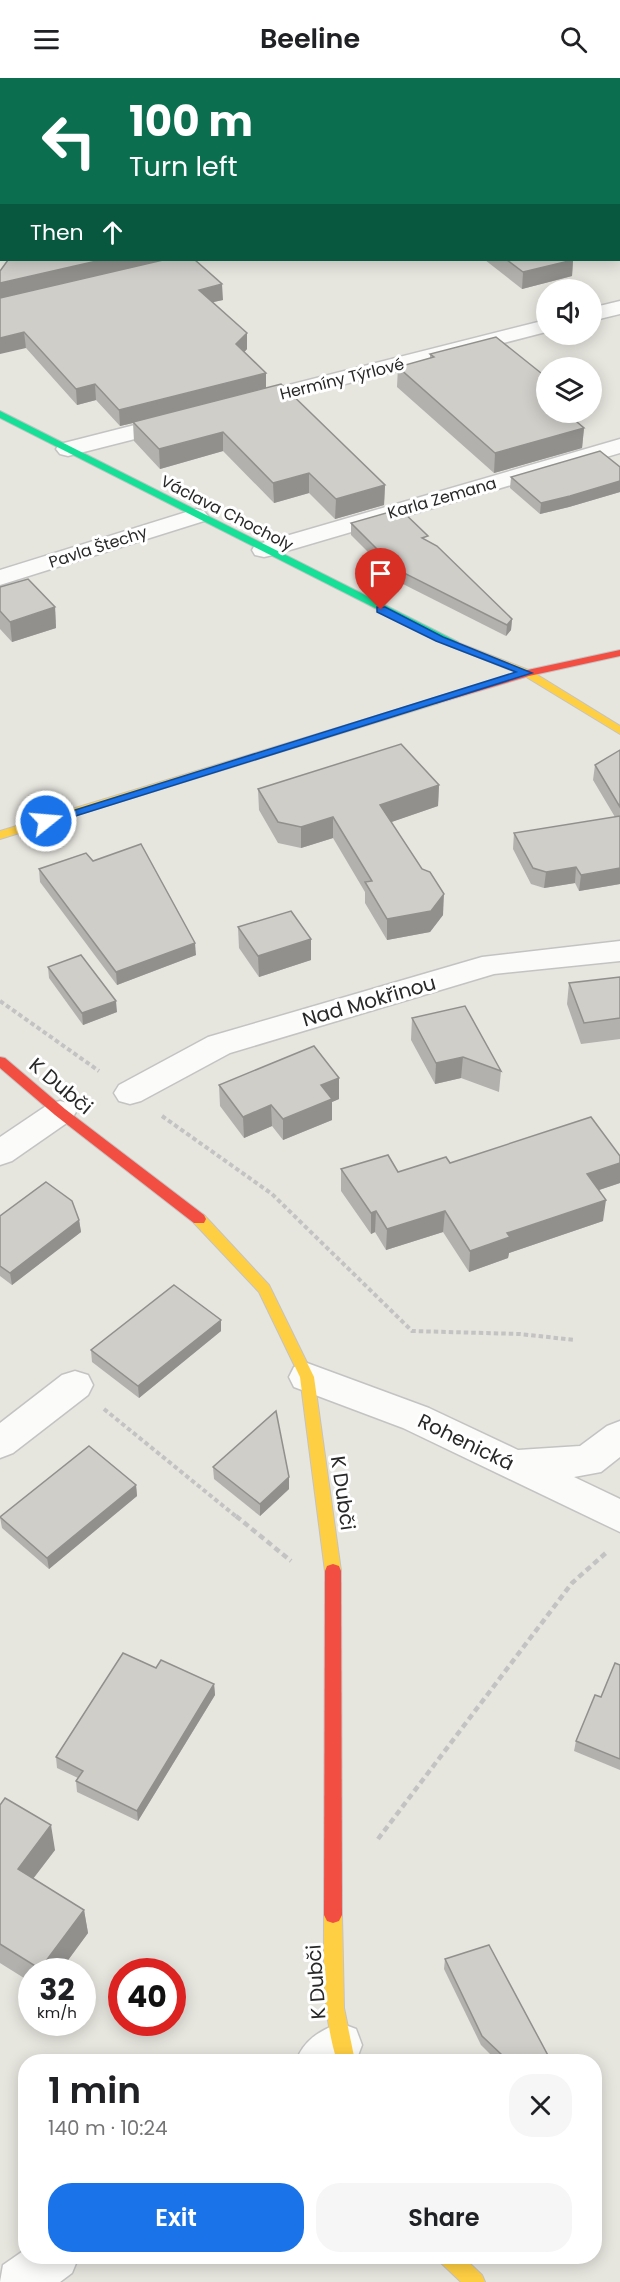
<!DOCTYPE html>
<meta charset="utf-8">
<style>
body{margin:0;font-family:Poppins,sans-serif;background:#f6f6f6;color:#202124;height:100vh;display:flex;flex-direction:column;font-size:22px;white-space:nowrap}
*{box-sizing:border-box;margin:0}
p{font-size:20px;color:#757577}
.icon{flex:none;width:33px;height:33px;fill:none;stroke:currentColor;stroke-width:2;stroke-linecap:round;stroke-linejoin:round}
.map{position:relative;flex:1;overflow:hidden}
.drawer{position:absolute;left:18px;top:1976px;width:584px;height:210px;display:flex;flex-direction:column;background:#fff;border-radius:24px;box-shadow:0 3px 15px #0003}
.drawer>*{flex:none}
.guide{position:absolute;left:0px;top:0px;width:621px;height:183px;box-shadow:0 3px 15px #0003;background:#0b6e4f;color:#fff;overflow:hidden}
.fabs{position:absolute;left:536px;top:201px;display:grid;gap:12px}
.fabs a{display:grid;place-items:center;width:66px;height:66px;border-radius:50%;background:#fff;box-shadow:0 3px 15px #0003;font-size:30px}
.speed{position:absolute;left:18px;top:1880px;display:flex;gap:12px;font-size:30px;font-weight:700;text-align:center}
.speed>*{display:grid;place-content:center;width:78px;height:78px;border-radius:50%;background:#fff;box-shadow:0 3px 15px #0003;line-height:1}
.speed small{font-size:15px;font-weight:400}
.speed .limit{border:9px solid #d22;background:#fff;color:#111}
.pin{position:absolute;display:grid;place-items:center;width:51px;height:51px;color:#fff;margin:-62px -26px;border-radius:50% 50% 50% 0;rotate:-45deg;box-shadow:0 0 6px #0007}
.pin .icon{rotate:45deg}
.me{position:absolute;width:66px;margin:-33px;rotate:73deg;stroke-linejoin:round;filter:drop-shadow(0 0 4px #0008)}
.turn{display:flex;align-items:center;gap:21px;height:126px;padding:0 30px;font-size:27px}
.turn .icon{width:78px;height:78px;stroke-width:2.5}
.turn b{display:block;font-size:42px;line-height:51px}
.then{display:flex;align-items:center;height:57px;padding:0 30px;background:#0003;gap:12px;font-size:22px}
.round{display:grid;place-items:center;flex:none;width:63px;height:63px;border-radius:24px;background:#f6f6f6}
.summary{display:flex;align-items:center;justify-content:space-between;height:102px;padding:0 30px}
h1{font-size:36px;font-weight:600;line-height:45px}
.cta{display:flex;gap:12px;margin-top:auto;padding:12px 30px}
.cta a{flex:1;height:69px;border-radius:24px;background:#1a73e8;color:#fff;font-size:24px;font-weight:600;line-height:69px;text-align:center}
.cta a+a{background:#f6f6f6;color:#202124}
header{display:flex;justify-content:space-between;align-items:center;height:78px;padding:0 30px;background:#fff;font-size:27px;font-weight:600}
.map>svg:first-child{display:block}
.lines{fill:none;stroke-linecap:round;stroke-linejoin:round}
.street-casing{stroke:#c4c3c3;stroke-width:3}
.fast-casing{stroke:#c4c3c3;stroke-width:2}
.slow-casing{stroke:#c4c3c3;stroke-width:2}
.jam-casing{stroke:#c4c3c3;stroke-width:2}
.path-far1{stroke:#c4c3c3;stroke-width:4;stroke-dasharray:4.5 3;stroke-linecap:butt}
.path{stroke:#c4c3c3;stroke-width:4.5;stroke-dasharray:6 4;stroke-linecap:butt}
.street{fill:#fbfbfa;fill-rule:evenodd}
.fast{fill:#16e098;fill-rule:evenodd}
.slow{fill:#ffcf43;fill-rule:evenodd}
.jam{fill:#f24e42;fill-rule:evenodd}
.wall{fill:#b2b1ad}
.shaded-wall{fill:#91908d}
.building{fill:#cfcec9;stroke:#91908d;stroke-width:1.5}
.route{fill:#1a73e8;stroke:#114b97;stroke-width:1.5}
.labels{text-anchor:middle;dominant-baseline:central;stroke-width:6;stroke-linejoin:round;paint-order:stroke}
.far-street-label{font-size:16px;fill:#282828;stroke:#fff}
.street-label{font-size:20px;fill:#282828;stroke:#fff}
</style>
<header><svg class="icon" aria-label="menu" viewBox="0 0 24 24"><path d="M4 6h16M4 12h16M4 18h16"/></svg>Beeline<svg class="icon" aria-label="search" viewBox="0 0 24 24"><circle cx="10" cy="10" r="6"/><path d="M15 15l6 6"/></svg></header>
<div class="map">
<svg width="620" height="2204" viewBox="0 0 620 2204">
<rect width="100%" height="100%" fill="#e6e5de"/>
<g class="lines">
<g class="street-casing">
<g id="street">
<path d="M620 223V236L591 243V230Z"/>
<path d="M546 242V254L245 332 237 330 234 325 237 320Z"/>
<path d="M178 336 186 338 189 343 186 348 68 378 60 376 56 371 60 366Z"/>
<path d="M620 361V375L273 477 264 479 255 477 252 472 255 467Z"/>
<path d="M196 431 204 433 208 438 204 443 0 507V492Z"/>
<path d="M620 863V883L494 896 230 975 141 1023 130 1026 119 1023 114 1015 119 1007 208 959 482 879Z"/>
<path d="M60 1023 71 1026 76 1034 71 1042 12 1083 0 1087V1059L49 1026Z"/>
<path d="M307 1285 429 1330 518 1372 580 1368 607 1348 620 1343V1379L601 1394 574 1399 620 1421V1454L403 1350 294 1309 289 1299 294 1289Z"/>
<path d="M75 1293 88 1297 93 1307 88 1317 13 1375 0 1380V1345L62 1297Z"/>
<path d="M340 1945 356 1951 362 1967 356 1983H296C304 1962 319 1953 340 1945Z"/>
<path d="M26 2171V2178H79L72 2195 60 2204H0L3 2187Z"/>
</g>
</g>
<g class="fast-casing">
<path id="fast" d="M0 333 458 564 459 566 454 569 450 568 0 340Z"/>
</g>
<g class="slow-casing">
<g id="slow">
<path d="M454 563 531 593 620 648V656L523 597 450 568 449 566Z"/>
<path d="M435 620 440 623 439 625 0 761V753Z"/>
<path d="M199 1136 204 1137 269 1207 314 1299 341 1493 339 1498 333 1500 327 1498 325 1493 300 1299 259 1214 194 1145 192 1141 194 1137Z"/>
<path d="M333 1829 339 1831 342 1837 344 1930 355 1983H337C322 1935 324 1886 324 1837L327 1831Z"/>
<path d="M438 2178H462L482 2197 485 2204H461L441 2185Z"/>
</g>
</g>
<g class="jam-casing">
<g id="jam">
<path d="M620 572V578L529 598 435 626 430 623 431 621 523 593Z"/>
<path d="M0 979 5 980 65 1031 204 1137 206 1141 204 1145H194L55 1037 0 990Z"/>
<path d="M333 1486 339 1488 341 1493 342 1837 339 1843 333 1845 327 1843 324 1837 325 1493 327 1488Z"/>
</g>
</g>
<g class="path-far1">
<path d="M0 923 99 993"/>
<path d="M162 1038 272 1116 412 1253 520 1256 575 1262"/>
<path d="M104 1331 238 1440"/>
</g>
<g class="path">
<path d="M236 1438 291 1483"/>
<path d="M378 1761 572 1505 607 1474"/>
</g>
<use href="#street" class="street"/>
<use href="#fast" class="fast"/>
<use href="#slow" class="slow"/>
<use href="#jam" class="jam"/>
</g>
<g class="wall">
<path d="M485 182H573L572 198 522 211Z"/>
<path d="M0 193 223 222 213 224 247 271 244 274 266 295V310L385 407 384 427 335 441 309 415 274 425 223 373 160 391 134 363 133 345 120 348 96 322 77 327 26 270Z"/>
<path d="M430 276 572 340 584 350 582 370 494 395 397 309 398 289 430 280Z"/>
<path d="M620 389V414L569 429 540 436 510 410 511 399Z"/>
<path d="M351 445 427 463 512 541 511 552 506 558 397 503 351 457Z"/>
<path d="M0 509 55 529 56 550 12 564 0 551Z"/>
<path d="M620 672V806L579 813 575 805 544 810 531 806 513 771 514 755 615 739 593 702 595 687Z"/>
<path d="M439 707 438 728 391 744 443 837 430 854 387 862 365 825V814L333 760 301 770 278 765 259 732 258 711Z"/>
<path d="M93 783 196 877 117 907 40 804 39 791Z"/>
<path d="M238 849 311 861V882L259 899 239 870Z"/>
<path d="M48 889 117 934 83 947 49 900Z"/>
<path d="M620 899V961L581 966 567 926 569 905Z"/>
<path d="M412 940 501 993 499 1014 461 1000 435 1006 411 962Z"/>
<path d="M339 1000V1021L332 1024V1042L283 1062 272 1048 244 1060 220 1028 219 1007Z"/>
<path d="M620 1078V1105L599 1112 603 1143 509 1175 508 1180 469 1194 443 1154 386 1172 375 1154 371 1156 341 1113V1091L398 1094 450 1085Z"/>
<path d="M0 1138 79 1142 81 1154 12 1207 0 1198Z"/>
<path d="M221 1242V1253L139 1320 92 1284 91 1272Z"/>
<path d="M213 1389 289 1411 260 1438 214 1401Z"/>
<path d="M136 1407 137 1418 49 1491 2 1450 0 1439Z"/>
<path d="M620 1587V1692L574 1673 576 1663Z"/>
<path d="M156 1590 214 1606 215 1617 138 1743 77 1714 76 1703 78 1700 57 1690 56 1679Z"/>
<path d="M0 1727 55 1772 33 1801 84 1832 88 1855 60 1893H32V1905L0 1885Z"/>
<path d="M445 1881 551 1983H497L481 1967 444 1891Z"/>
</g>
<g class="shaded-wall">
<path d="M101 182H169L0 221V205Z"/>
<path d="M573 182 572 198 522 211 523 194Z"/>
<path d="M222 206 223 222 200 227 199 212Z"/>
<path d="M24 254 26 270 0 276V260Z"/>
<path d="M247 255V271L237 282 236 266Z"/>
<path d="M266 295V311L133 344V345L120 348 119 332Z"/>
<path d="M95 306 96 322 77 327 76 311Z"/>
<path d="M554 334H572V341Z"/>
<path d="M584 350 582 370 494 395 495 375Z"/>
<path d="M223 354V373L160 391 159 371Z"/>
<path d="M309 395V415L274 425 273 405Z"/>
<path d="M620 403V414L569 429 540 436 541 425Z"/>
<path d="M385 407 384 427 335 441 336 421Z"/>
<path d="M55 529 56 550 12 564 10 544Z"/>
<path d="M512 541 511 552 506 558 507 547Z"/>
<path d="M439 707 438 728 380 748V727Z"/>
<path d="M333 739V760L301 770V749Z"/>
<path d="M576 789 575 805 544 810 546 794Z"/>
<path d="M620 790V806L579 813 581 797Z"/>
<path d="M444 816 443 837 430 854 387 862V841Z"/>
<path d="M311 861V882L259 899 258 878Z"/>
<path d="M195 865 196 877 117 907 116 894Z"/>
<path d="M116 923 117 934 83 947 82 935Z"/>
<path d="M463 979 461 1000 435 1006 436 985Z"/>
<path d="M339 1000V1021L332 1024V1042L283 1062V1041L321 1007Z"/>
<path d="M271 1027 272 1048 244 1060 243 1039Z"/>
<path d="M620 1085V1105L584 1117 587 1096Z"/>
<path d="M606 1122 603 1143 509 1175 508 1180 469 1194 470 1173 507 1155Z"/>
<path d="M376 1133 375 1154 371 1156V1135Z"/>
<path d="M445 1133 443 1154 386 1172 387 1151Z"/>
<path d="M79 1142 81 1154 12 1207 10 1195Z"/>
<path d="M221 1242V1253L139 1320 138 1308Z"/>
<path d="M289 1399V1411L260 1438V1426Z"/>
<path d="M136 1407 137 1418 49 1491 47 1480Z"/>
<path d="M214 1606 215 1617 138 1743 137 1733Z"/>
<path d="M51 1747 55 1772 22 1815 18 1791Z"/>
<path d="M84 1832 88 1855 60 1893H41L40 1891Z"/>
</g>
<g class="building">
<path d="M8 182H101L0 205V193Z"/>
<path d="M163 182H195L222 206 199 212 247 255 236 266 266 295 119 332 95 306 76 311 24 254 0 260V220Z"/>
<path d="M507 182H573L523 194Z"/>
<path d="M496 259 546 299V334H565L584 350 495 375 398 289 434 279 430 276Z"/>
<path d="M281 306 385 407 336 421 309 395 273 405 223 354 159 371 133 344Z"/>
<path d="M600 373 620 389V403L570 418 541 425 511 399Z"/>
<path d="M400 431 428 458 422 460 437 468 512 541 507 547 398 492 351 445Z"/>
<path d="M28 501 55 529 10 544 0 533V509Z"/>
<path d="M401 666 439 707 380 727 422 791 430 794 444 816 431 833 387 841 365 804 372 803 333 739 301 749 278 744 258 711Z"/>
<path d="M620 672V729L595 687Z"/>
<path d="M620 738V790L581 797 576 789 546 794 533 790 514 755Z"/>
<path d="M141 766 195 865 116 894 39 791 86 775 93 783Z"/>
<path d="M291 833 311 861 258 878 238 849Z"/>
<path d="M81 877 116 923 82 935 48 889Z"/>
<path d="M620 899V940L584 945 569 905Z"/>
<path d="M465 928 501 993 463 979 436 985 412 940Z"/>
<path d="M314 968 339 1000 321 1007 332 1021 283 1041 271 1027 243 1039 219 1007Z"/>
<path d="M591 1039 620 1078V1085L587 1096 606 1122 507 1155 510 1159 470 1173 445 1133 387 1151 376 1133 371 1135 341 1091 388 1077 398 1094 446 1079 450 1085Z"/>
<path d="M46 1104 72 1123 79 1142 10 1195 0 1188V1138Z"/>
<path d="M174 1207 221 1242 138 1308 91 1272Z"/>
<path d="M276 1333 289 1399 260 1426 213 1389Z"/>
<path d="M89 1368 136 1407 47 1480 0 1439Z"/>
<path d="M123 1575 156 1590 161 1582 214 1606 137 1733 76 1703 83 1693 56 1679Z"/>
<path d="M615 1585 620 1587V1681L576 1663 595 1617 601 1619Z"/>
<path d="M5 1720 51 1747 18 1791 84 1832 40 1891 0 1866V1727Z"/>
<path d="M489 1867 551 1983H501L503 1978 482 1958 445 1881Z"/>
</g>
<path class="route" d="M377 529H385L443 559 532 595 50 746 40 743 516 594 436 563 377 534Z"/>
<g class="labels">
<g class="far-street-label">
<text transform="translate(342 301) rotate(-14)">Hermíny Týrlové</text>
<text transform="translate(442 420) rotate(-16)">Karla Zemana</text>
<text transform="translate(227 435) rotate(27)">Václava Chocholy</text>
<text transform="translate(98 469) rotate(-18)">Pavla Štechy</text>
</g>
<g class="street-label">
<text transform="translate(369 923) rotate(-16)">Nad Mokřinou</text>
<text transform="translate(61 1008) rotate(40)">K Dubči</text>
<text transform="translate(466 1364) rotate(26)">Rohenická</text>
<text transform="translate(343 1415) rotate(82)">K Dubči</text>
<text transform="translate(316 1904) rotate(-94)">K Dubči</text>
</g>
</g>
</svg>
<div class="fabs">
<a><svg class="icon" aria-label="sound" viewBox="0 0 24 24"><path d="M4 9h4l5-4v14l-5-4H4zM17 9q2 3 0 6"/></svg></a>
<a><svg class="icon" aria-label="layers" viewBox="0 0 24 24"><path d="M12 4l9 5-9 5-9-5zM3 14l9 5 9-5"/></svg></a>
</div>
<div class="speed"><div>32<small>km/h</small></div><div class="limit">40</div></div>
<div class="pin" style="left:381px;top:532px;background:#d93025"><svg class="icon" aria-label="arrive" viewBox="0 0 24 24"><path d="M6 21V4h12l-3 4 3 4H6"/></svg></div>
<svg class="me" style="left:46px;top:743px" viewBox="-20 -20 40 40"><circle r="17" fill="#1a73e8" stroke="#fff" stroke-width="3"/><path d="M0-11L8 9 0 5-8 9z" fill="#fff"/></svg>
<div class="guide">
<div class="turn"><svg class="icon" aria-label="left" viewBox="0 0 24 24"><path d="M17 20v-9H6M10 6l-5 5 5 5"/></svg><div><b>100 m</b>Turn left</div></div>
<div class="then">Then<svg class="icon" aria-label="ahead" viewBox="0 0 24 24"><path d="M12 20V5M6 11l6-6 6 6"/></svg></div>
</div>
<section class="drawer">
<div class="summary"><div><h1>1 min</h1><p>140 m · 10:24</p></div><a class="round"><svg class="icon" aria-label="close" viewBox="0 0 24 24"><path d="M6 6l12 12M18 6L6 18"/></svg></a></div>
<div class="cta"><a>Exit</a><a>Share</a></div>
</section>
</div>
